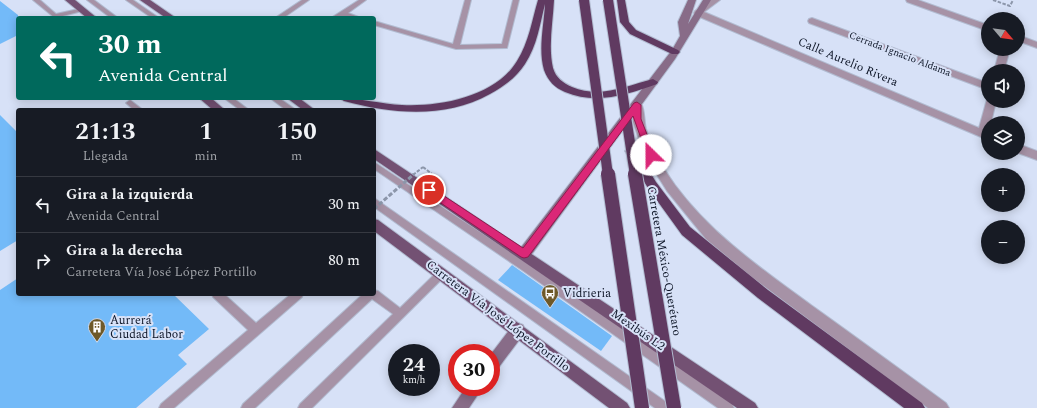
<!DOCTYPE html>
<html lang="es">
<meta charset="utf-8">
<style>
body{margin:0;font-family:Spectral,serif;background:#20242c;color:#f1f3f6;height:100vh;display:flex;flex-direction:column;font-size:15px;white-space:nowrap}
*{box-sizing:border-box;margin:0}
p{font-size:13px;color:#9ea1a6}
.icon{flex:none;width:22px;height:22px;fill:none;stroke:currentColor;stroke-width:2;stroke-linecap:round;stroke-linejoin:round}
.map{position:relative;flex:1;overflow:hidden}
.side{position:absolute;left:16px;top:108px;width:360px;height:188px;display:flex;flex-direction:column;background:#171b24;border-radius:4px;box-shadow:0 2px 10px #0003}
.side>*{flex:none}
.banner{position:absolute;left:16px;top:16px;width:360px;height:84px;border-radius:4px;box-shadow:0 2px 10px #0003;background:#00695c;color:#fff;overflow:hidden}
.needle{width:26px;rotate:119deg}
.fabs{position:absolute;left:981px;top:12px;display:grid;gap:8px}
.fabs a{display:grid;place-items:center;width:44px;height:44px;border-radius:50%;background:#171b24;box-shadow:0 2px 10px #0003;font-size:20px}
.speed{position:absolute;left:388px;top:344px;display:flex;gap:8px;font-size:20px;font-weight:700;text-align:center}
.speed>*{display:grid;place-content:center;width:52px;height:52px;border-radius:50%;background:#171b24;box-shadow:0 2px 10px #0003;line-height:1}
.speed small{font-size:10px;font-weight:400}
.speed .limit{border:6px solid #d22;background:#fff;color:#111}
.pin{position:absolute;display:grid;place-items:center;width:34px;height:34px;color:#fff;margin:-17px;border:2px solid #fff;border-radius:50%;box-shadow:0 1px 4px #0007}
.me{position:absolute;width:44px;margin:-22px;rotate:337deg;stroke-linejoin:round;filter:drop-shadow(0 0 3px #0008)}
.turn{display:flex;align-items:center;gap:14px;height:84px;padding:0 16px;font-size:18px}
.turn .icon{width:52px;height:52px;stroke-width:2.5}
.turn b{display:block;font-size:28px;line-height:34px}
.eta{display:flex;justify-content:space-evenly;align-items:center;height:68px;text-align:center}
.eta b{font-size:24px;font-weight:700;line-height:28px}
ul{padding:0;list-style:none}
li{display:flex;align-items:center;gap:12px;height:56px;padding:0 16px;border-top:1px solid #363941}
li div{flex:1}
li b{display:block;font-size:15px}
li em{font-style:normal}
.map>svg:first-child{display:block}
.building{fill:#73baf8}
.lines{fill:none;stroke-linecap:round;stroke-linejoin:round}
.lane-casing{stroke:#b2bcd1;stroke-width:2}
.street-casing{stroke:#b2bcd1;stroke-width:2}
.secondary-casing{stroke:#b2bcd1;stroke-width:2}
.primary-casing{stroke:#b2bcd1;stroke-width:2}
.highway-casing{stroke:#b2bcd1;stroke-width:2}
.path{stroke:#8c96aa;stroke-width:2;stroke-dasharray:3.5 1.5;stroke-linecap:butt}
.lane{fill:#a692a6;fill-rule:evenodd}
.street{fill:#a692a6;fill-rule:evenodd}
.secondary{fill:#886c88;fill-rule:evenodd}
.primary{fill:#735173;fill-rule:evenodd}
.highway{fill:#603a61;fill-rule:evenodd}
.highway-bridge-far1-casing{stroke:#b2bcd1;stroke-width:12;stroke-linecap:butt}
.highway-bridge-casing{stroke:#b2bcd1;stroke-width:16;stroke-linecap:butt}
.path-bridge-far1{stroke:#8c96aa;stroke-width:2;stroke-dasharray:3.5 1.5;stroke-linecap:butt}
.path-bridge{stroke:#8c96aa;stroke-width:3;stroke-dasharray:4.5 2;stroke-linecap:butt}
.highway-bridge-far1{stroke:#603a61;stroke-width:10}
.highway-bridge{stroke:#603a61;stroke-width:14}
.route{fill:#db2777;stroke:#8e194d}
.labels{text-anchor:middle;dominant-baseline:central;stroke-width:4;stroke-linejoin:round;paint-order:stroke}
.far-street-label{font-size:10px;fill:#0c1426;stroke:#d7e1f7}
.street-label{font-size:12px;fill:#0c1426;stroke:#d7e1f7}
.poi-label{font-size:12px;fill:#0c1426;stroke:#d7e1f7;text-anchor:start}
</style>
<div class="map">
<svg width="1037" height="408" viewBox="0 0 1037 408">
<rect width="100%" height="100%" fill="#d7e1f7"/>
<g class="building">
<path d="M0 1 18 15V35L0 44Z"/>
<path d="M0 115 18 133V240L0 251Z"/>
<path d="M512 265 612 336 601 351 498 280Z"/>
<path d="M18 278V294H173L209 329 178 355 187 364 136 408H0V290Z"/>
</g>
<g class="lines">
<g class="lane-casing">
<g id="lane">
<path d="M33 0H40L56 14 83 8 86 10 55 18Z"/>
<path d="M87 0H94L118 18H111Z"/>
<path d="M126 0H133L159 18H152Z"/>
<path d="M302 0H309L283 18H275Z"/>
<path d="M359 0H366L348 13 361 18 344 16 340 18H331Z"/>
<path d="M465 0H471L460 45 502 44 513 0H519L507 48 456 49 374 25V21L453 44Z"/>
<path d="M224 98H233L249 110H240Z"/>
<path d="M270 98H279L296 110H286Z"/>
<path d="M130 100 143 110H134L126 103Z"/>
<path d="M374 162 528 264 732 404 734 408H718L522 270 374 169Z"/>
<path d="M374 198 669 404 671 408H655L374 207Z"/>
<path d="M442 269 445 270 447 273 445 276 312 408H298L300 404 393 314 372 299 255 408H241L243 404 363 294H374V290L378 291 400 308 439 270Z"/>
<path d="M212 294H224L256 323 291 294H303L302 297 174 408H159L161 404 248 330 213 297Z"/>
</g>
</g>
<g class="street-casing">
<g id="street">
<path d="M710 0H720L704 12 979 128 987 99 988 101H996L991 123H988V140L695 15 694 13 695 11Z"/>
<path d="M906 0H918L988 25V31L907 2Z"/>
<path d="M812 18 988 83V90L809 23 808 21 809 19Z"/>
<path d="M1018 35 1037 42V48L1018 41Z"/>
<path d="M1000 49H1010L1004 71H994Z"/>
<path d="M637 101 641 103C645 110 644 121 646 129 652 150 663 168 675 185 712 235 762 269 811 305 856 337 901 370 946 403L949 408H928L752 277 706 239 667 191 645 156 633 122 632 105 633 103Z"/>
<path d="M1018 144 1037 151V160L1018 153Z"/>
</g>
</g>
<g class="secondary-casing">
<g id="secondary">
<path d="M688 0H696L688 24 703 0H711L675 59 529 258 524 259 519 258 518 254 519 250 672 50 680 36 678 22Z"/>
<path d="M518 323 523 325 525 330 523 335 496 371 491 373V354L513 325Z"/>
<path d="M466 387H483L469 408H452Z"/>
</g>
</g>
<g class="primary-casing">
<g id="primary">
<path d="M65 0H75L97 18H87Z"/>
<path d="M140 0H150L176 18H166Z"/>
<path d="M199 98H211L225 110H213Z"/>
<path d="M287 98H299L315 110H303Z"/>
<path d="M374 149 755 403 758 408H737L374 159Z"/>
<path d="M374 219 378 220 627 403 630 408H609L374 231Z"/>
</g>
</g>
<g class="highway-casing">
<g id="highway">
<path d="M538 0H554C553 22 548 46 553 68 556 78 563 83 572 87 600 99 626 86 653 79L658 82 657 84C626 95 596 105 565 92 555 88 548 81 544 70 538 49 544 25 545 4 540 24 537 46 525 64 516 78 504 86 490 94 445 119 392 114 344 101L339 98C360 98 381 104 402 105 441 107 496 96 517 61 529 42 532 20 538 0Z"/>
<path d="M617 0H625L629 22 636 30 678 50 680 52 678 54H672L630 34 620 22Z"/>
<path d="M631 147 635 148 656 182 690 227 768 290 922 403 925 408H904L758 298 682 235 648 188 627 154 625 151 627 148Z"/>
</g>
</g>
<g class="path">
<path d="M993 0 1010 6 1013 0"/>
<path d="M423 167 432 174"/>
</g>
<use href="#lane" class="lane"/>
<use href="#street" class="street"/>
<use href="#secondary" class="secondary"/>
<use href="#primary" class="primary"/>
<use href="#highway" class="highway"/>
<g class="highway-bridge-far1-casing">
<g id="highway-bridge-far1">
<path d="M584 0 608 175"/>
<path d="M608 0 635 175"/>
</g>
</g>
<g class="highway-bridge-casing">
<g id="highway-bridge">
<path d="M608 174 642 408"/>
<path d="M635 174 674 408"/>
</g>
</g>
<path class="path-bridge-far1" d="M413 175 423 167"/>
<path class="path-bridge" d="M374 209 414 174"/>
<use href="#highway-bridge-far1" class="highway-bridge-far1"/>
<use href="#highway-bridge" class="highway-bridge"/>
</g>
<path class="route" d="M637 102 641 105V119L655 155 654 157H648L647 155 633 116 528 257 524 258 521 257 426 193 425 190 426 188H432L523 248 634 103Z"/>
<defs>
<g id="bus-pin" transform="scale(0.9)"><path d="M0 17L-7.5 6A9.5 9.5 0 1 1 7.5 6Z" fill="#6e5928" stroke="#d7e1f7"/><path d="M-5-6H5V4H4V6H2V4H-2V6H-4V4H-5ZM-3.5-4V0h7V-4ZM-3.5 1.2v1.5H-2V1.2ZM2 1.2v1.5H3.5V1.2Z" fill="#fff"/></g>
<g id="building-pin" transform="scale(0.9)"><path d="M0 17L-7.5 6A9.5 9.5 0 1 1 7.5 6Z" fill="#6e5928" stroke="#d7e1f7"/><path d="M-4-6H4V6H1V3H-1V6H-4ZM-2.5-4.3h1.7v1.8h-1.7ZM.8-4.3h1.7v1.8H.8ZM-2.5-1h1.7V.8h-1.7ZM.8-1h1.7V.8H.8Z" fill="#fff"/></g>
</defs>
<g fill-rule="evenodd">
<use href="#bus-pin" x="550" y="293"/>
<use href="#building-pin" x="97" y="327"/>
</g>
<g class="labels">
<g class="far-street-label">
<text transform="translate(900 54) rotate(21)">Cerrada Ignacio Aldama</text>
</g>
<g class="street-label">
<text transform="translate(848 62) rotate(23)">Calle Aurelio Rivera</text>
<text transform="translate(664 261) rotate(80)">Carretera México-Querétaro</text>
<text transform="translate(498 316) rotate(37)">Carretera Vía José López Portillo</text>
<text transform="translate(638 330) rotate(35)">Mexibús L2</text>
</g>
<g class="poi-label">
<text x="563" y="293">Vidrieria</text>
<text x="110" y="320">Aurrerá<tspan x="110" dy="14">Ciudad Labor</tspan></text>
</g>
</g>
</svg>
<div class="fabs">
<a><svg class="needle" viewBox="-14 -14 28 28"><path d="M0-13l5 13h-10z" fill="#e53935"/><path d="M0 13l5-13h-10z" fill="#9ea1a6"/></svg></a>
<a><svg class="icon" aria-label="sound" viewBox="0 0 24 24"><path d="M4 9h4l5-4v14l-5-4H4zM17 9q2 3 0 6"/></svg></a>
<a><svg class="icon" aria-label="layers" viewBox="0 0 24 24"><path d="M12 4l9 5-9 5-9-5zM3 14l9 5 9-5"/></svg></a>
<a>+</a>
<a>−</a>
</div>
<div class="speed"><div>24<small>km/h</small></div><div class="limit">30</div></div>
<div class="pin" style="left:429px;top:190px;background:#d93025"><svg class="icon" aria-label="arrive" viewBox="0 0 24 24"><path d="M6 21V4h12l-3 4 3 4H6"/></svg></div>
<svg class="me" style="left:651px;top:155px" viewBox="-20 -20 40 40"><circle r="19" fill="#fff"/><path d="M0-13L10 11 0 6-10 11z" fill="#db2777"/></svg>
<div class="banner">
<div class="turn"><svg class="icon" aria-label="left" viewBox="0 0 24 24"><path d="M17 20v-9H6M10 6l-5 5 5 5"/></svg><div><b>30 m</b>Avenida Central</div></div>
</div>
<section class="side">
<div class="eta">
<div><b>21:13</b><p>Llegada</p></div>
<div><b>1</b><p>min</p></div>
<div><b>150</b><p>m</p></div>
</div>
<ul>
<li><svg class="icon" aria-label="left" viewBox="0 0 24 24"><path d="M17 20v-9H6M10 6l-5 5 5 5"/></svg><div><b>Gira a la izquierda</b><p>Avenida Central</p></div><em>30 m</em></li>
<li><svg class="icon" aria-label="right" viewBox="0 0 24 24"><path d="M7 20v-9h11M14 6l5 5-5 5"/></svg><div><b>Gira a la derecha</b><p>Carretera Vía José López Portillo</p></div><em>80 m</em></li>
</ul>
</section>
</div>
